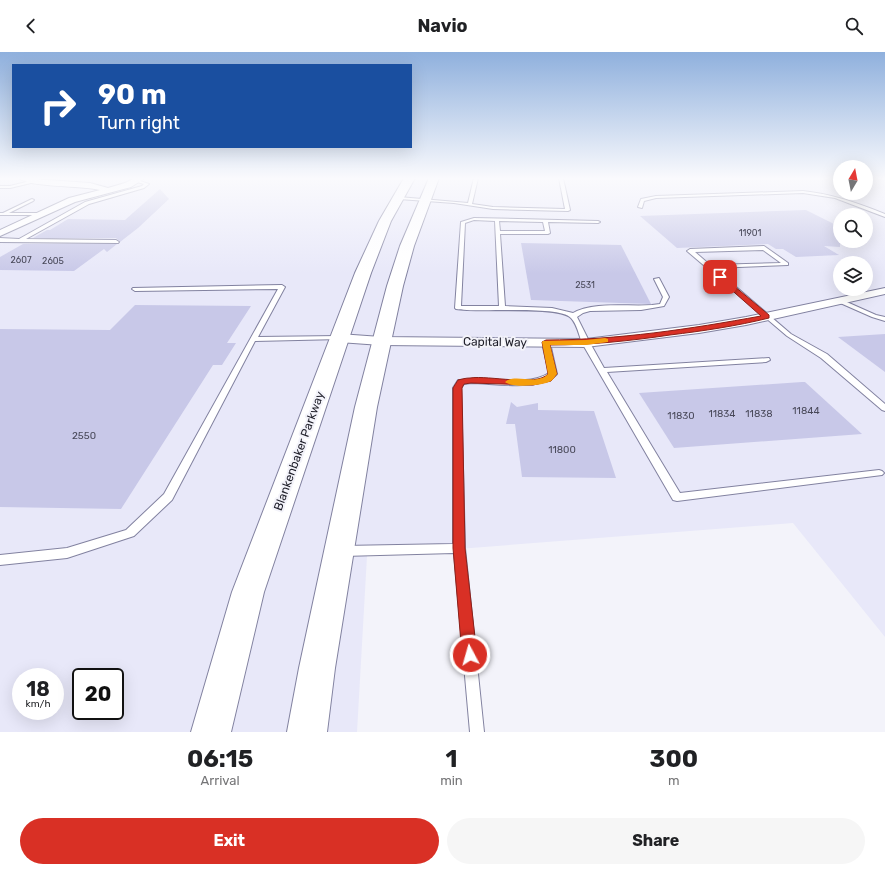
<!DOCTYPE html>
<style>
body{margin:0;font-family:Rubik,sans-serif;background:#f6f6f6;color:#202124;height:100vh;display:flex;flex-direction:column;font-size:15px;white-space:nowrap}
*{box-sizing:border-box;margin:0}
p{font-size:13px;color:#757577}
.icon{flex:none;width:22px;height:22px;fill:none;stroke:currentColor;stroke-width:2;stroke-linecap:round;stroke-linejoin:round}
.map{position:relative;height:680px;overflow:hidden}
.drawer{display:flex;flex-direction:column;background:#fff;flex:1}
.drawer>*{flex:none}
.top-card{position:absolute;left:12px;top:12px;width:400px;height:84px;border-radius:0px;box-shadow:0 4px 16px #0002;background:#1a4fa0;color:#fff;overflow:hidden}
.needle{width:26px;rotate:10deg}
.tools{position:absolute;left:833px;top:108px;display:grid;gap:8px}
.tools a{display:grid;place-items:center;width:40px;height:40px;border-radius:50%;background:#fff;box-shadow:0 4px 16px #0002;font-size:20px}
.speed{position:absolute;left:12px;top:616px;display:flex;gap:8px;font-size:20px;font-weight:700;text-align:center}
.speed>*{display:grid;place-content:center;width:52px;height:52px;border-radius:50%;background:#fff;box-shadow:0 4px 16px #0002;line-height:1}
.speed small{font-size:10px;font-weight:400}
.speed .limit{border:2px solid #111;border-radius:6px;background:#fff;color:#111}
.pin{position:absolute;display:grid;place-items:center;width:34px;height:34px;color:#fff;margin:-17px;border-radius:8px;box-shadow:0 2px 6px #0006}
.me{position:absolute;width:44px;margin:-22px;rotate:354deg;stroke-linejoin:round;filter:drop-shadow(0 0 3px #0008)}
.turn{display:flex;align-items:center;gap:14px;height:84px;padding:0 20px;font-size:18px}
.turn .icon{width:52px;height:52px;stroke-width:2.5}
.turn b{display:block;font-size:28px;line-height:34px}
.eta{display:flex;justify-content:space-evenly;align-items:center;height:68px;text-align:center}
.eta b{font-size:24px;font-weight:700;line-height:28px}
.primary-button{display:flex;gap:8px;margin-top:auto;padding:8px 20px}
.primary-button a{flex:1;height:46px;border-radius:24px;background:#d93025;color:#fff;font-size:16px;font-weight:700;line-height:46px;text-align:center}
.primary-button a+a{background:#f6f6f6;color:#202124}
header{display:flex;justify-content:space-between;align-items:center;height:52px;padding:0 20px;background:#fff;font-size:18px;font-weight:700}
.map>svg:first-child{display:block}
.built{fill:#e8e8f9;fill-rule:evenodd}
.building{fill:#c8c8e8}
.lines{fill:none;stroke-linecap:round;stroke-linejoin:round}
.lane-casing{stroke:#8282a0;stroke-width:2}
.street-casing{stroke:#8282a0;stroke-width:2}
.primary-casing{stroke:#8282a0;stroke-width:2}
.lane{fill:#fff;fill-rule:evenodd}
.street{fill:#fff;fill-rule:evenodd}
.primary{fill:#fff;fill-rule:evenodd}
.route{fill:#d93025;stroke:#8d1f18}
.slow{fill:#f59e0b}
.labels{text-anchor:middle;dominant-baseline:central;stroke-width:4;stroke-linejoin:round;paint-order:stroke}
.far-number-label{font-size:9px;fill:#484858}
.number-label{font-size:10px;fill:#484858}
.street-label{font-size:12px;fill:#1d1d28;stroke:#f3f3fa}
</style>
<header><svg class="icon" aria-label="back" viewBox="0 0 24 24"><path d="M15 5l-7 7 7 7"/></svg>Navio<svg class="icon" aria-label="search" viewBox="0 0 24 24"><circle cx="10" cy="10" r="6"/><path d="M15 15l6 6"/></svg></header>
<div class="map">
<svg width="885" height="680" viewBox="0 0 885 680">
<rect width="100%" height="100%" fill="#f3f3fa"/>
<path class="built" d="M0 126H840V141H866V126H885V585L793 471 367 504 357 680H0ZM840 163H866V189H840ZM840 211H866V237H840ZM21 625H55V659H21ZM81 625H115V659H81Z"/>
<g class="building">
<path d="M160 137 169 147 138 176 120 190 116 186H33L47 178H50L68 167 125 168Z"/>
<path d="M806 158 840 175V195L824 194 839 203 796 205 783 197H776L768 192 677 196 640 164Z"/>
<path d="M521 191 621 193 651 252 531 248Z"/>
<path d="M23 192H117L107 200 104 197 74 219 0 218V205Z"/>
<path d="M135 253 251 254 227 291H236L222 313H213L121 457 0 455V277L110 278Z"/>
<path d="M885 282V320L838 285Z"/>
<path d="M802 330H805L862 382 674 396 639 341Z"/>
<path d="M511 350 517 355 538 351V358L594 359 616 426 522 425 515 372H506Z"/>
</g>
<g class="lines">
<g class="lane-casing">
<g id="lane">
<path d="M474 126H478L472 152 493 155 565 157 559 126H563L570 158 568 159 493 157 454 151 399 147 397 146 399 145 468 151Z"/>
<path d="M34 128 35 130 10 136H0V134H10Z"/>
<path d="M137 128 149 132 144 136 89 152 26 187 116 188 119 190 118 191 0 190V186L19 187 85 150 142 134 144 132 137 130Z"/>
<path d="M803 139C832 142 858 151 885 162V165L835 146 803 141 656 146 644 149 642 156 638 155 641 147 656 144Z"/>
<path d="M32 147 34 148 33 149 9 161H40L42 162V163H0V161H3Z"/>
<path d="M474 166 598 169 600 170 598 171 548 170 550 181 548 182H500L505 254 552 256 573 261C594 249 628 255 652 253L660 252 663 245 654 227 659 226 669 245 664 254 641 258 590 259 583 261 577 265 590 291 604 316 769 306 770 308 766 310 607 320 680 441 879 418 882 419 884 421 882 423 677 449 673 448 582 291C579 283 577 272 571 266 559 253 477 261 456 257L455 256 461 170ZM474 168 495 169 499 254H461L465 171ZM499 169 543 170 545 179H500Z"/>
<path d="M764 194 788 211V213L714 216 791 282 827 302 885 352V359L882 358 821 306 787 284 687 199 690 197ZM763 198 781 211 710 213 695 200Z"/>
<path d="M282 233 285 235 258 285 339 284 342 286 341 287 255 289 172 448 134 484 67 506 0 513V503L67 496 126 478 164 442 278 237 135 239 132 237 133 236Z"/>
<path d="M840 247 876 263 885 265V269L872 265 838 250 837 249Z"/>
<path d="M546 289 550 291 557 322C540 340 493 331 471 331L464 332 461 336 465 496 484 680H470L454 501 343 504 339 502 337 499 339 496 343 494 453 492V336L458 328H461C486 325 528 335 549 321L542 291Z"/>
</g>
</g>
<g class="street-casing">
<g id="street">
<path d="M19 126 90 131 108 136 125 131 135 126H145L131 135 75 150 0 184V178L69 146 100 138C81 133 31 136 19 126Z"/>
<path d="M885 236V242L746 273 699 281 586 295 381 293 339 290 334 289 332 286 334 283 339 282 381 285 586 287 699 273 746 265Z"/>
</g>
</g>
<g class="primary-casing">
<g id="primary">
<path d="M404 126H415L391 169 371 221 264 540 231 680H191L232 540 355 221 379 169Z"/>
<path d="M429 126H439L414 194 403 234 377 355 335 616 327 680H287L299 616 355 355 387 234 400 194Z"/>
</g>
</g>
<use href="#lane" class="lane"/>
<use href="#street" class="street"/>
<use href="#primary" class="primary"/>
</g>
<linearGradient id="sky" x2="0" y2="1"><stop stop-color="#8fb0dd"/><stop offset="0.57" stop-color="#fafafd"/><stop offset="1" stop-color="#fafafd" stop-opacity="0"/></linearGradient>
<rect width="885" height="222" fill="url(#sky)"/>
<path class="route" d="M718 224H722L769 263V266C737 274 703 279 670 283 630 289 590 293 550 293L557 322 551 329 533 333 471 331 464 332 462 336 465 496 477 603 475 608 470 610 464 608 462 603 453 496V336L458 328C462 327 466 326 470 326 489 323 536 335 548 322L542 290 546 288C618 288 690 277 761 264L718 226Z"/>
<path class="slow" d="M605 286 608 287V290L586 293H550L557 322C555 324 553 328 551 329 542 334 512 336 505 330 515 321 537 334 548 322L542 290 543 289 586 288Z"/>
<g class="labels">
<g class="far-number-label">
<text x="750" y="181">11901</text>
<text x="21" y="208">2607</text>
<text x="53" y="209">2605</text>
<text x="585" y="233">2531</text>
</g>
<g class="number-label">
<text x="806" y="359">11844</text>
<text x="722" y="362">11834</text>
<text x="759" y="362">11838</text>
<text x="681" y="364">11830</text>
<text x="84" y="384">2550</text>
<text x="562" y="398">11800</text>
</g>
<g class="street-label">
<text transform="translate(495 290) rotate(1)">Capital Way</text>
<text transform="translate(299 399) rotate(-70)">Blankenbaker Parkway</text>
</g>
</g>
</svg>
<div class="tools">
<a><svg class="needle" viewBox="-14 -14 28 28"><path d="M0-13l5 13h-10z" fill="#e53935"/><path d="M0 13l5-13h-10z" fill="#757577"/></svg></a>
<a><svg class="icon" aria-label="search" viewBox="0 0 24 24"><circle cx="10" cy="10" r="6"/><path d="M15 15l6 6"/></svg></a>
<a><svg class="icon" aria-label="layers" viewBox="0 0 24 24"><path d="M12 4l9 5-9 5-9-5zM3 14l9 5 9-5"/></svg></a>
</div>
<div class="speed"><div>18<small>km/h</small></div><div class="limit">20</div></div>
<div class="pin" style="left:720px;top:225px;background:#d93025"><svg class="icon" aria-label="arrive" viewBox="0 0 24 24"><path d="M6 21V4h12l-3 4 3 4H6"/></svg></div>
<svg class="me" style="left:470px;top:603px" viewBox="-20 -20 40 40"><circle r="17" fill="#d93025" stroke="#fff" stroke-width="3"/><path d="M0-11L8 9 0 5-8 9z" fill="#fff"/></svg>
<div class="top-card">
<div class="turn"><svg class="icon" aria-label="right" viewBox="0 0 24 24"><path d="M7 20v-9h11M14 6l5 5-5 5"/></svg><div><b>90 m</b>Turn right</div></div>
</div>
</div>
<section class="drawer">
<div class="eta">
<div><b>06:15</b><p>Arrival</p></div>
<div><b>1</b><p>min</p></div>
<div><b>300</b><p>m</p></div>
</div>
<div class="primary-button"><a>Exit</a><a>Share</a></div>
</section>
